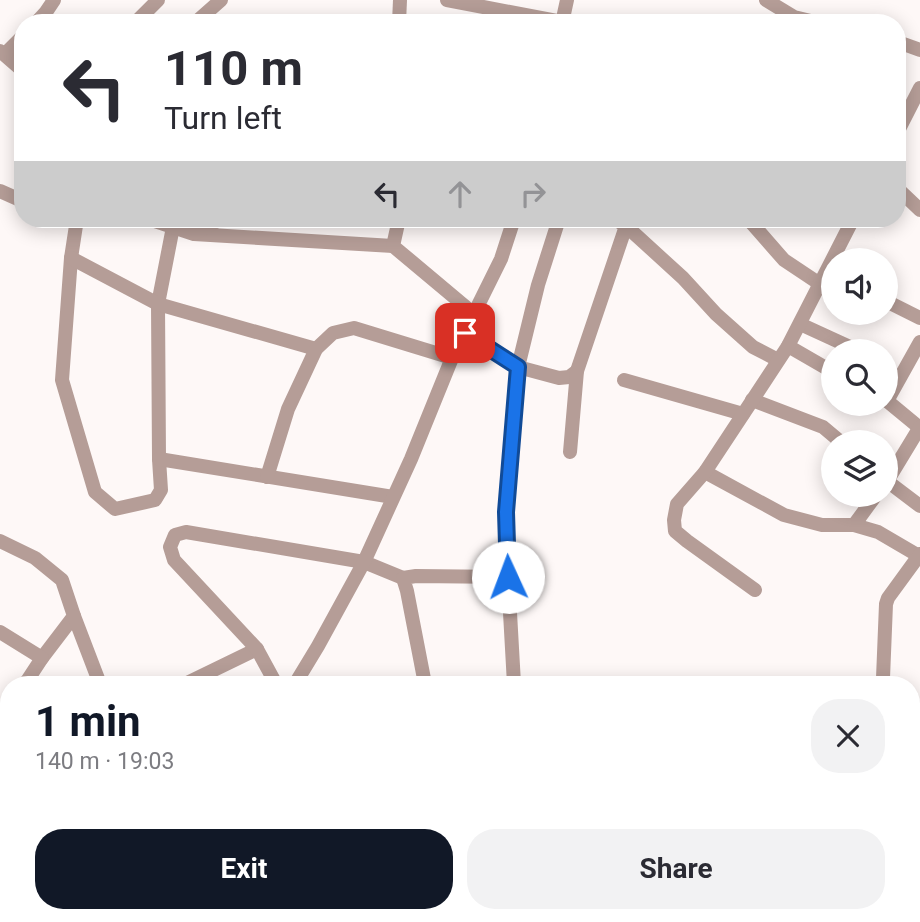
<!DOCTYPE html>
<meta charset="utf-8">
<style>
body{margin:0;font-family:Roboto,sans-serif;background:#f2f2f3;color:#2b2b33;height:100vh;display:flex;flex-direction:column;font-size:26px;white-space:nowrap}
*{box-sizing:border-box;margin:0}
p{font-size:23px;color:#7c7c81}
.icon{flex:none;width:38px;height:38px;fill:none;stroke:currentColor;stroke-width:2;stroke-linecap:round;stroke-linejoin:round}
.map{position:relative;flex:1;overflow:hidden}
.sheet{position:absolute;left:0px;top:676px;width:920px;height:247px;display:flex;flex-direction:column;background:#fff;border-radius:28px 28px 0 0;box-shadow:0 4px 18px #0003}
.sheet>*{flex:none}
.guide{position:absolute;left:14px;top:14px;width:892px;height:214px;border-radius:28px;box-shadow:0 4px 18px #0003;background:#fff;color:#2b2b33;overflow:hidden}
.controls{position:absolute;left:821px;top:248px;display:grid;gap:14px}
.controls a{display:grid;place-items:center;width:77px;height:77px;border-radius:50%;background:#fff;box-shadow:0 4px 18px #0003;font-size:35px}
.pin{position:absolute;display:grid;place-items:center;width:60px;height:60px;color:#fff;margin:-30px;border-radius:14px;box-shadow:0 4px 10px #0006}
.me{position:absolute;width:77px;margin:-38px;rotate:358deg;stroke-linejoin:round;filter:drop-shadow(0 0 5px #0008)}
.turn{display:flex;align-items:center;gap:24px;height:147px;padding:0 35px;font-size:32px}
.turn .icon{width:91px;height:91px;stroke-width:2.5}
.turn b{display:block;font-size:49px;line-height:60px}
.lanes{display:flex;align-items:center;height:66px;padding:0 35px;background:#0003;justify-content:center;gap:35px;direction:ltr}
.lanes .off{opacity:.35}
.round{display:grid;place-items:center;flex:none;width:74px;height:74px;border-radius:28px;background:#f2f2f3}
.head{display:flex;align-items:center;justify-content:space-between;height:119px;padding:0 35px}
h1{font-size:42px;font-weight:700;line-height:52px;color:#111827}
.button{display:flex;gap:14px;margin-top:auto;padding:14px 35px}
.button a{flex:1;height:80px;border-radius:28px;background:#111827;color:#fff;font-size:28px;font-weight:700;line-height:80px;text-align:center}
.button a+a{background:#f2f2f3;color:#2b2b33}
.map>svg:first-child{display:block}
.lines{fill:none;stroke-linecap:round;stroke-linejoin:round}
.minor{stroke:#b59d97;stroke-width:14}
.route-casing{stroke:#114b97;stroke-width:18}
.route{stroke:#1a73e8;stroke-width:12}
</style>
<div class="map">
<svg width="920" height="922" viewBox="0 0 920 922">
<rect width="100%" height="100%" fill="#fef8f7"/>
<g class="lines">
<g class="minor">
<path d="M447 0 562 22"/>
<path d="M766 0 794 17 819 23"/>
<path d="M138 20 158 0"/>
<path d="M36 23 46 12 54 0"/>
<path d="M195 23 221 0"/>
<path d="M399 23 400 0"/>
<path d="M562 23 567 0"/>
<path d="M898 42 920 50"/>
<path d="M0 51 23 71"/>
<path d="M5 54 23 36"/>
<path d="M898 131 920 88"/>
<path d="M898 189 920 210"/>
<path d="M0 191 18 199 23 198"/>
<path d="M77 219 71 258 62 380 95 492 115 509 155 500 161 490 159 459 158 304 173 227"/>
<path d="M149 219 194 234 393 246"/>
<path d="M399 219 393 246 473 313"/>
<path d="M615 219 626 226 683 278 716 314 753 347 778 360"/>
<path d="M748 219 784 260 820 284"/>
<path d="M195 233 221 219"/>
<path d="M71 258 158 304 316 349"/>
<path d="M886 301 920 318"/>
<path d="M800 324 861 352"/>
<path d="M465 333 518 367 559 378 569 377 577 371"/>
<path d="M788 346 833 372"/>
<path d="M624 380 743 414"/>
<path d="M752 400 823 427 842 443"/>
<path d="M886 400 920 428"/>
<path d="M887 401 920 342"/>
<path d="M570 452 577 371 626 226"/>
<path d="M159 459 393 497"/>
<path d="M705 472 784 515 822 525H854L878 532 919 556"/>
<path d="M267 477 288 409 316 349 333 333 354 328 452 358"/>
<path d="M887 481 920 506"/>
<path d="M886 483 920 427"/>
<path d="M854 525 876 495"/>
<path d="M0 541 35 558 62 580 74 616 42 658 25 684"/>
<path d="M755 590 687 541 675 531 674 520 677 504 705 472 788 346 853 219"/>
<path d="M74 616 100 684"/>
<path d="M0 632 42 658"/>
<path d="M185 684 257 649"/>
<path d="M276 684 257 649 174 560 170 547 175 535 186 532 364 562 403 578"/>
<path d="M295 684 318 646 364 562 411 459 452 358 501 259 514 219"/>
<path d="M425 684 407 591 403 578 416 576 508 577"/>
<path d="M514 684 508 577 506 512 518 367 538 285 559 219"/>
<path d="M880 684 883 678 886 604 888 598 920 554"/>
<path d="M0 717 9 707"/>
<path d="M0 747 9 756"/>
<path d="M0 855 9 865"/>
<path d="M58 914 66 922"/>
<path d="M205 914 217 922"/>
</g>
</g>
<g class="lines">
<g class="route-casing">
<path id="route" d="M465 333 518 367 506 512 508 577"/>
</g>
<use href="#route" class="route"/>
</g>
</svg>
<div class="controls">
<a><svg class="icon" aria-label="sound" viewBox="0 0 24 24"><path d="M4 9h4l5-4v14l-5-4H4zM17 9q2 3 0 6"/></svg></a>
<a><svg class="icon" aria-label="search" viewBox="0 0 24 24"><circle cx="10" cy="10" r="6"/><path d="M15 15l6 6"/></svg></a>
<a><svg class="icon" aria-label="layers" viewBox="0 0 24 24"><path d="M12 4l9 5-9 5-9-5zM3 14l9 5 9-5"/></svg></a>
</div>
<div class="pin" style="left:465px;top:333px;background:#d93025"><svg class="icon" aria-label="arrive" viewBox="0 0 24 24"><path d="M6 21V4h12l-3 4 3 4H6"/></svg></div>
<svg class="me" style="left:508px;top:577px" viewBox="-20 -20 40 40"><circle r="19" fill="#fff"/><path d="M0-13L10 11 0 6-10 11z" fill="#1a73e8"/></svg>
<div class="guide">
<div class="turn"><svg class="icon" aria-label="left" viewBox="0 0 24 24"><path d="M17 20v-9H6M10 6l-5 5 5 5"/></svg><div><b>110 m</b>Turn left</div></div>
<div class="lanes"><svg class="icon" aria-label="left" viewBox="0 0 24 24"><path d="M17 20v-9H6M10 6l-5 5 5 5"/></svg><svg class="icon off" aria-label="ahead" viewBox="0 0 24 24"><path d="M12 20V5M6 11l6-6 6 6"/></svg><svg class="icon off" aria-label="right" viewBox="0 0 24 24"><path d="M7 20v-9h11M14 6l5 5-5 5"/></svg></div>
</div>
<section class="sheet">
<div class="head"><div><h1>1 min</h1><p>140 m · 19:03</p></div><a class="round"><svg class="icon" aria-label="close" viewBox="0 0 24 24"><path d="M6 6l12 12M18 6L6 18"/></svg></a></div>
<div class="button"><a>Exit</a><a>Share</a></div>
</section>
</div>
